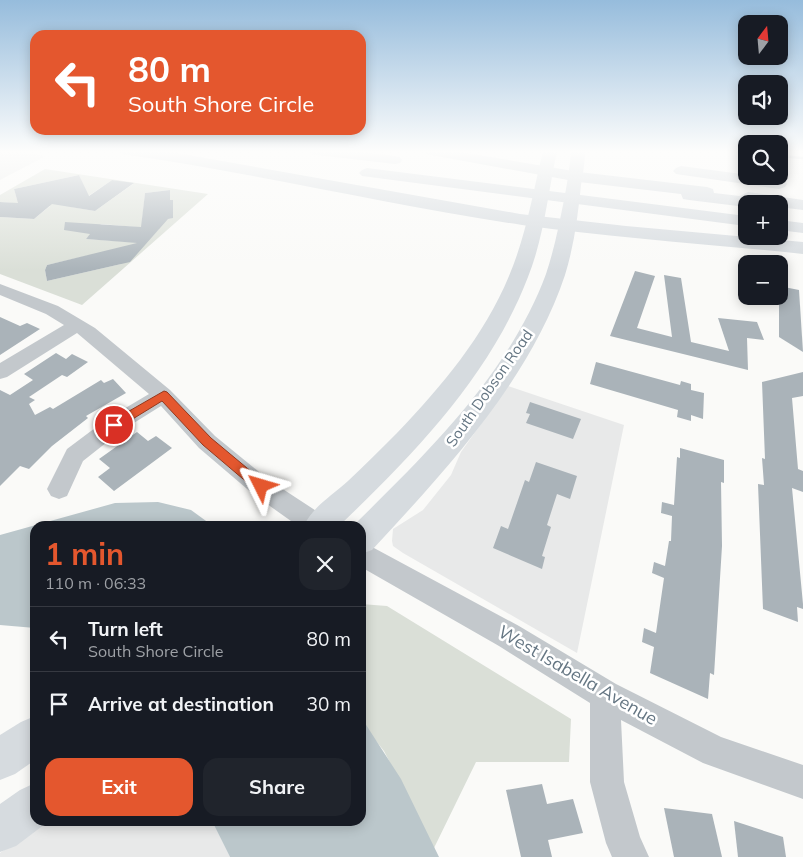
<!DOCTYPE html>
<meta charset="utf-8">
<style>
body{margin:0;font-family:Mulish,sans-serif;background:#20242c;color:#f1f3f6;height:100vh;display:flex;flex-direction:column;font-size:19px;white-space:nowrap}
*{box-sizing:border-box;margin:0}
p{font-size:16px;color:#9ea1a6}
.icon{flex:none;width:28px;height:28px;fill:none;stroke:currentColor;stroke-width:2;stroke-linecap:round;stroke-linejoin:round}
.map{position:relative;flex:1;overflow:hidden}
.details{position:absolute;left:30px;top:521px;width:336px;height:305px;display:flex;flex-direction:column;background:#171b24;border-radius:15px;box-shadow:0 2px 12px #0003}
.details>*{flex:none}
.hud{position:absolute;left:30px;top:30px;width:336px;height:105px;border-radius:15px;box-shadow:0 2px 12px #0003;background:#e4572e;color:#fff;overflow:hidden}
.needle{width:32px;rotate:16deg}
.tools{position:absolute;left:738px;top:15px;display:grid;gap:10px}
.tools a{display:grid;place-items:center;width:50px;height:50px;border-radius:10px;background:#171b24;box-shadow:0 2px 12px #0003;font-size:25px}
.pin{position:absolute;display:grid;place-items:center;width:42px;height:42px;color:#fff;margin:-21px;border:2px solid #fff;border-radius:50%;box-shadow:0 1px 5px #0007}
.me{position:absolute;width:55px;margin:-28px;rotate:310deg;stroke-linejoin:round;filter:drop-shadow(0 0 4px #0008)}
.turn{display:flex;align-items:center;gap:18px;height:105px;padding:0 15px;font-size:22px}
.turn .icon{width:65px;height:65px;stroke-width:2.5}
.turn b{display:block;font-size:35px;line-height:42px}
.round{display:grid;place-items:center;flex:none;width:52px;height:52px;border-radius:15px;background:#20242c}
.headline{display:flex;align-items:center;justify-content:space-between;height:85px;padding:0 15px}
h1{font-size:30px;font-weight:700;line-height:38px;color:#e4572e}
.action{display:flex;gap:10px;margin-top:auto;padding:10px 15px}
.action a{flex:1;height:58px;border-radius:15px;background:#e4572e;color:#fff;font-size:20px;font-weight:700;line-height:58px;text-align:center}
.action a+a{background:#20242c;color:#f1f3f6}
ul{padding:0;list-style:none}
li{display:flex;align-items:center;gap:15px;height:65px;padding:0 15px;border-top:1px solid #363941}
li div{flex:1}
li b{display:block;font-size:19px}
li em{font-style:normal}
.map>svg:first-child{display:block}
.built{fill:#e8e9e9}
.green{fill:#dadfd7;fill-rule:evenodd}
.water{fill:#bbc7cb}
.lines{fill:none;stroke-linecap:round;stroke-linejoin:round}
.stream{stroke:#bbc7cb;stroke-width:2.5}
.building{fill:#aab3b9}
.minor{fill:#c3c8cc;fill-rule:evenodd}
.major{fill:#d6dbdf;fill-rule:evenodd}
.highway{fill:#d6dbdf;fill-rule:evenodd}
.route{fill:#e4572e;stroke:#94391e}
.labels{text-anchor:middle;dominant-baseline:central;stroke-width:5;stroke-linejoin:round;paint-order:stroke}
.street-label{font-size:15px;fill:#657683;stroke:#fff}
.near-street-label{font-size:18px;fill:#657683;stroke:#fff}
</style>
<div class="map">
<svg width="803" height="857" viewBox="0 0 803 857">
<rect width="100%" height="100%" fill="#fafaf8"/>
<g class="built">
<path d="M0 151H10L46 156 0 180Z"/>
<path d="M508 386 624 425 577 653 403 553 393 546 392 541 393 529 423 510 451 475 461 452Z"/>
<path d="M44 821H212L230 857H0V853Z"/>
</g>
<g class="green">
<path d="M45 169 208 194 82 305 0 274V217L34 219 50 206 0 202V195ZM79 175 83 185 17 199 14 189ZM112 180 133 184 95 211 72 207ZM170 190V200H173L172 218 142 222 145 193ZM101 224 159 229 146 243 86 239ZM90 255 121 264 47 281 45 270 47 265Z"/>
<path d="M361 604 387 606 571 719 569 762H476L434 848 384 751 361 722Z"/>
</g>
<g class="water">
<path d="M158 502 191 510 213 526H35V628L0 625V535L115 503Z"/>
<path d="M361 717 401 779 439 857H230L212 821H361Z"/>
</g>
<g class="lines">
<g class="stream">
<path d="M735 151 746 152"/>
<path d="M779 156 803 158"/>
</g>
</g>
<g class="building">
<path d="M79 175 89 196 112 180 134 183 95 211 52 204 34 219 0 217V202L18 203 14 189Z"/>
<path d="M170 190V200H173V218L168 219 130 262 47 281 45 270 47 265 137 243 86 239 90 234 64 230 65 222 141 227 145 193Z"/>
<path d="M635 271 655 276 637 328 672 337 664 275 681 278 691 342 729 351 718 318 757 322 764 340 747 338 748 370 610 336Z"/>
<path d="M779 286 799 290 803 352 779 337Z"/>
<path d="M0 317 20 326 27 323 40 329 0 355Z"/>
<path d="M56 353 66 359 72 354 88 362 67 377 62 375 29 397 35 400 29 404 35 415 50 407 53 409 101 380 104 383 113 379 126 393 86 416 88 418 52 446 29 469 20 466 0 486V390L10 395 33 380 24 374Z"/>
<path d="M596 362 680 385 681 381 691 384V390L704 393 703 419 691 415V421L677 417 678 410 590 384Z"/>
<path d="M803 372V396L792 398 798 469 803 471V492L792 488 803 604V609L797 607 798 622 763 609 758 484 764 485 762 458 765 459 762 382Z"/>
<path d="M530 402 581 419 573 439 526 423 530 414 526 413Z"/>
<path d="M137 432 148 441 156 436 172 448 114 491 98 477 110 468 99 459Z"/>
<path d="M680 448 724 460V483L721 482 722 546 714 675 710 673 708 699 650 673 654 647 642 642 644 628 656 633 664 578 652 573 654 562 665 566 669 541H671L672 516 661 513 662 502 674 505 677 457 680 458Z"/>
<path d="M536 462 577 476 570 499 557 494 547 525 551 527 542 556 545 557 542 569 493 548 501 526 508 529 525 480 529 482Z"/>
<path d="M542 784 547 804 573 799 583 833 548 840 552 857H521L506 790Z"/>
<path d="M664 808 712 814 722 857H674Z"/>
<path d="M734 821 783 837 786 857H738Z"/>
</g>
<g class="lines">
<g class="minor">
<path d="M0 284 58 306 95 328 170 390 215 436 269 480 327 518 330 526H298L253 494 199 448 161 406 121 431 83 461 67 496 59 499 51 496 47 489 67 449 107 419 149 394 77 333 7 377 0 379V363L64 325 46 314 0 295Z"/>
<path d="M361 541 519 626 616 684 721 737 803 765V799L703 763 621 720 624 782 640 837 649 857H612L606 843 590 782V703L499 646 361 567Z"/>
</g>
<g class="major">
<path d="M543 151H557C548 193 544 237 528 277 490 376 414 454 339 526H304C312 507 333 495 348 481 365 465 381 449 397 433 442 386 484 336 509 276 526 236 533 192 543 151Z"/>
<path d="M571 151H585C585 162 583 174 581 185 578 215 574 246 565 275 530 380 446 470 372 550L361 554V526H353C427 453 509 374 546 274 554 250 559 225 564 200 567 184 570 167 571 151Z"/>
<path d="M35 716V760L15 774 0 780V735L21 722Z"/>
<path d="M35 783V821H49L16 846 0 852V804L20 790Z"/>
</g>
<g class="highway">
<path d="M121 151H158L177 153 520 214 626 226 803 242V254C709 244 615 238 522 225 390 205 260 174 128 155L123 154Z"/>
<path d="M310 151H354L395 156 400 157 402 160 400 163 395 164 317 155 312 154Z"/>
<path d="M424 151H455L579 172 707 187 713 189 714 193 740 196 748 192 803 200V210L779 207V204H746V207L689 200 683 199 681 194 579 182 431 155 426 154Z"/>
<path d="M681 166 779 179 785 181 787 184 785 187 779 189 676 174 673 171 676 168Z"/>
<path d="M367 168 746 216V226L362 176 359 173 362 170Z"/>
<path d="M779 220 803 223V233L779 230Z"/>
</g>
</g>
<linearGradient id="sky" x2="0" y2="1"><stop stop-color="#96bcdc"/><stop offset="0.56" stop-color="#fdfdfc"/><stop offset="1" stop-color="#fdfdfc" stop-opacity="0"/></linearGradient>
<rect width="803" height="271" fill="url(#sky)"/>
<path class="route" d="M164 391 167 392 211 438 265 483 267 486 265 490 261 492 256 490 203 445 162 401 118 428H110L108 425 110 422Z"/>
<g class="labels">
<g class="street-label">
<text transform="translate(489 388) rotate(-55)">South Dobson Road</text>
</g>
<g class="near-street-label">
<text transform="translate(578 675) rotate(30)">West Isabella Avenue</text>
</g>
</g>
</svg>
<div class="tools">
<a><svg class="needle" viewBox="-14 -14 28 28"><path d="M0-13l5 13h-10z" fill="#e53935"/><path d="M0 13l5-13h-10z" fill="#9ea1a6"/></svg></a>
<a><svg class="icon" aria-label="sound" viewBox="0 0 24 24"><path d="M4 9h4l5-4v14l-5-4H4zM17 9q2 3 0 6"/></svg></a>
<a><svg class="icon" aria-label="search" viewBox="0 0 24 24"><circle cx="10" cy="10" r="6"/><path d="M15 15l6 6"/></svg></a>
<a>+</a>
<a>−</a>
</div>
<div class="pin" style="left:114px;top:425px;background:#d93025"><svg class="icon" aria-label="arrive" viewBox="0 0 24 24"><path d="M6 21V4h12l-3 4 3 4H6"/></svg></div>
<svg class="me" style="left:261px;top:486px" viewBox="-20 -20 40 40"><path d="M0-17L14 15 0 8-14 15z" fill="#e4572e" stroke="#fff" stroke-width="4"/></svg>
<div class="hud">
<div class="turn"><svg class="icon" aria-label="left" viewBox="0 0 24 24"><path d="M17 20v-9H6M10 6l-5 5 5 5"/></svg><div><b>80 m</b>South Shore Circle</div></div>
</div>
<section class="details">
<div class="headline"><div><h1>1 min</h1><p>110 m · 06:33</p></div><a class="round"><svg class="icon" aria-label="close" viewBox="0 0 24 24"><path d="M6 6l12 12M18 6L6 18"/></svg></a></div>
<ul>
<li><svg class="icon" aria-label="left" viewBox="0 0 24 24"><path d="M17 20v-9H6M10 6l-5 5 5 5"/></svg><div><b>Turn left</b><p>South Shore Circle</p></div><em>80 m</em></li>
<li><svg class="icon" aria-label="arrive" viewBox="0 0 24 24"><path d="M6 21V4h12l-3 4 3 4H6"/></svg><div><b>Arrive at destination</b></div><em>30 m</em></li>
</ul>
<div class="action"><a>Exit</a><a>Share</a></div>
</section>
</div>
